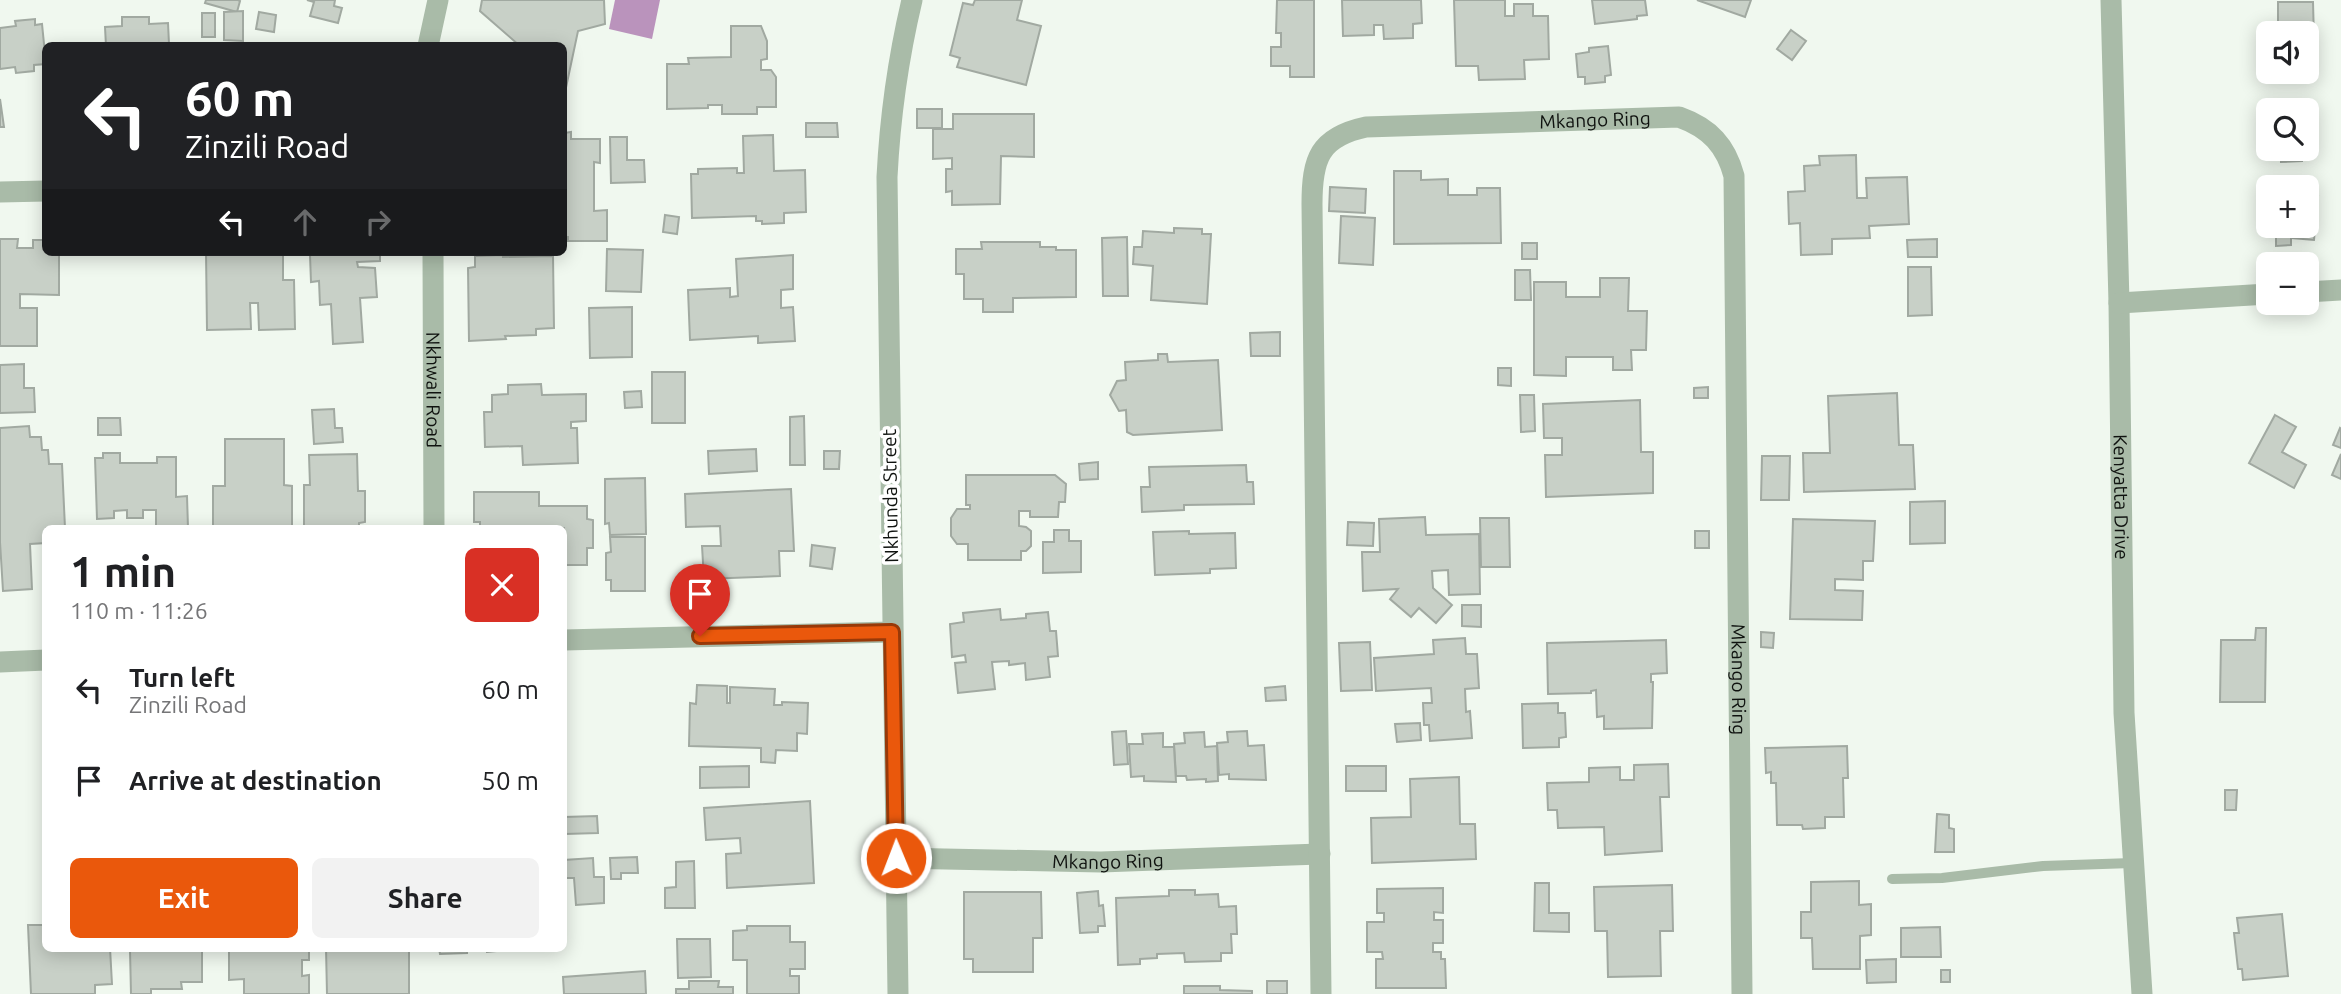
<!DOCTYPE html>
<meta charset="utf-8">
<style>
body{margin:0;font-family:Ubuntu,sans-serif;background:#f2f2f2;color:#202124;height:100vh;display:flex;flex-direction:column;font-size:26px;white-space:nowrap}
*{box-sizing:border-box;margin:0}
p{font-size:23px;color:#757577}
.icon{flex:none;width:38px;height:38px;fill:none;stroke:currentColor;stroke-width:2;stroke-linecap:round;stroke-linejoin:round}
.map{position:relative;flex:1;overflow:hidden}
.drawer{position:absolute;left:42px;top:525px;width:525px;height:427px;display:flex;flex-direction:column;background:#fff;border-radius:10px;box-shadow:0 4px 18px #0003}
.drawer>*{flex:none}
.guide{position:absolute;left:42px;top:42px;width:525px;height:214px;border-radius:10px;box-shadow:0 4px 18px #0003;background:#202124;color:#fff;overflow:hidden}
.tools{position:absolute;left:2256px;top:21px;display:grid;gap:14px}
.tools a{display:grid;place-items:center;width:63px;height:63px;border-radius:10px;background:#fff;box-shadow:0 4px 18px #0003;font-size:35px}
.pin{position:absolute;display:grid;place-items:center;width:60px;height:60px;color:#fff;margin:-72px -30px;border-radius:50% 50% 50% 0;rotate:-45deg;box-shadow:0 0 7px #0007}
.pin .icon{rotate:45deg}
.me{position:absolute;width:77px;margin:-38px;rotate:359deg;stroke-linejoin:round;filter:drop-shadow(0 0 5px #0008)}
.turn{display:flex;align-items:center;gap:24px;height:147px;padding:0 28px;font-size:32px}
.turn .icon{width:91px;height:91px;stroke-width:2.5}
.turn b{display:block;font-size:49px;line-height:60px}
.lanes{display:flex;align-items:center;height:66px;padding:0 28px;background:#0003;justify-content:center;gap:35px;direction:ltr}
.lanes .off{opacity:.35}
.round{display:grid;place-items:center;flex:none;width:74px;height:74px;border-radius:10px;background:#f2f2f2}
.summary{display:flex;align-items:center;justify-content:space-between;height:119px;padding:0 28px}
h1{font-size:42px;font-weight:700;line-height:52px}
.primary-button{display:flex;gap:14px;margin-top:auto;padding:14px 28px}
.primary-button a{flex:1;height:80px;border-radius:10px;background:#ea580c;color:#fff;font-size:28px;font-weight:700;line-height:80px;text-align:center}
.primary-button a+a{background:#f2f2f2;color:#202124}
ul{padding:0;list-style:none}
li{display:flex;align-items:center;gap:21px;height:91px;padding:0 28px}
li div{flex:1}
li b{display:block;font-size:26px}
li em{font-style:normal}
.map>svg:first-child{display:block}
.water{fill:#ba93bc}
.building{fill:#c8d0c7;stroke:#a1a9a1;stroke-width:2}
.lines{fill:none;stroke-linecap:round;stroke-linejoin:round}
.lane{stroke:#a9bba8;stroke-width:10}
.street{stroke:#a9bba8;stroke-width:21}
.route-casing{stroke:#983908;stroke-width:18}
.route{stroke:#ea580c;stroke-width:12}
.labels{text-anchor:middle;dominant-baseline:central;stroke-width:7;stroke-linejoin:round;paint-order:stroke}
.street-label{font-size:19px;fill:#0f120f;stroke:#fff}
</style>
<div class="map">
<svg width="2341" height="994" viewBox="0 0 2341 994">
<rect width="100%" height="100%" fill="#f0f8ef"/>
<path class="water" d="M615 0H660L652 39 609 29Z"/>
<g class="building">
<path d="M206 0H238L240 1 237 12 205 3Z"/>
<path d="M307 0H335L334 6 342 8 338 23 310 16 314 2Z"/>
<path d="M482 0H604L605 24 578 31 564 97V46H520L480 11Z"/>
<path d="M975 0H1022L1017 20 1041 26 1026 85 957 67 960 58 950 55 963 3 973 5Z"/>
<path d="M1277 0H1314V77H1290V66H1271V47H1281V33H1276Z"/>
<path d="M1342 0H1421L1422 23 1413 24V38L1384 39 1383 25H1374V35L1343 36Z"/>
<path d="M1454 0H1505V16H1514V4H1533V16H1548L1549 59 1524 60 1525 79 1479 80 1478 66H1456Z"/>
<path d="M1592 0H1645L1647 15 1637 16V19L1595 24Z"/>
<path d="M1697 0H1751L1745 17Z"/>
<path d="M2278 2H2313L2314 40H2306V33H2291V22H2278Z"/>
<path d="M243 11V41L224 40V12Z"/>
<path d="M259 12 276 15 274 32 256 29Z"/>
<rect x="202" y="13" width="13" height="24"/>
<path d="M122 17H149V24L168 23 169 44 106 46 105 27 122 26Z"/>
<path d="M35 19V25L42 24 46 64 34 65V71L16 73 15 67 0 69V28L16 26 15 21Z"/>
<path d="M731 26H761L767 41V59L761 60V70H771L776 77V107H757V114H722V105H708V108L667 109V64H689L688 58 731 57Z"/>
<path d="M1791 30 1806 41 1792 60 1777 49Z"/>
<path d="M1608 46 1611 75 1605 76V82L1585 84V77H1578L1576 54 1589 52V48Z"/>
<path d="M0 99 4 127H0Z"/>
<rect x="917" y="109" width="25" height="19"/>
<path d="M953 114H1034V157L1001 156 1000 204 952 205V191L946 192V169H952V158L933 159V129H953Z"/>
<path d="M806 123H837L838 137H806Z"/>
<path d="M571 132V139H600V163L594 162V211L607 210V241H568V237H564V133Z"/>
<path d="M773 135 774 171 805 170 806 212 784 213V223L762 224V221H756V216L692 218 691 174H698V169L737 168V173H744L743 136Z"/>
<path d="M610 137H627V160H644L645 182 611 183Z"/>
<path d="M2281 149H2302V161L2281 162Z"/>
<path d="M1856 155 1857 198H1867L1866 178 1907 177 1909 224 1869 226 1870 238 1832 239V254L1801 255 1800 223 1789 224 1788 192 1805 191 1804 166 1820 165 1819 156Z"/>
<path d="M1394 171H1421V180L1448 179V195H1477V188H1500L1501 243 1394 244Z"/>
<path d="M1330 187 1366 189 1365 213 1329 211Z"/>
<path d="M2306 196H2318L2314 240 2292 238 2293 226H2306Z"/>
<path d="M665 215 679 217 677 234 663 232Z"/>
<path d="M1341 216 1375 218 1373 265 1339 263Z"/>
<path d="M1174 228 1202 229V234H1211L1207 304 1151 300 1153 266 1133 264 1134 247H1142L1143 231 1174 233Z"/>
<path d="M2276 235H2291V245L2276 246Z"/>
<path d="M1127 237 1128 296H1103L1102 238Z"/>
<path d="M0 239H18L17 248H33V240H46V252H59V295L20 294V308H37V346H0Z"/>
<path d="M1937 239V257H1908L1907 240Z"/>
<path d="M981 242H1040V247H1056V250H1076V297L1013 298V312H983V299H964V274H956V249H982Z"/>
<rect x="1522" y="243" width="15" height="16"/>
<path d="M607 249 643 250 641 292 606 291Z"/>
<path d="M206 252H283V280H294L295 329 259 330 258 303H250L251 329 207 330Z"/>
<path d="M318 252H380V261L357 262 358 267 375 268 377 297 360 298 363 342 333 344 331 304 320 305 319 281 311 282 310 255 318 254Z"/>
<path d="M503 255V257L553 256 554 328 536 329V335L505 336 506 339 469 341 468 268 475 267V256Z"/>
<path d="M793 255V289L781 290V308L793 307 795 341 758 343V336L690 340 688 290 730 288V297L738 296 736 259Z"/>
<path d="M1908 267H1931L1932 315 1908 316Z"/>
<path d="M1515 270H1530L1531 300H1515Z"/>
<path d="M1600 278H1629L1628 311H1647L1646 350H1631L1632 370H1613V357H1566V376L1534 375V282H1566V297H1600Z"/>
<path d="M632 307V357L590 358 589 308Z"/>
<path d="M1280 332V356H1251L1250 333Z"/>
<path d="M1158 354H1167L1168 362 1218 360 1222 430 1133 435 1127 432 1126 410 1119 411 1110 395 1117 381 1126 380 1125 362 1158 360Z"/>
<path d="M24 364V388H34L35 412 0 413V365Z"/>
<path d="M1498 368H1511V386L1498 385Z"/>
<rect x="652" y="372" width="33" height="51"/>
<path d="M541 384 542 395 586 394V421L571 422V428H577L578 463 523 465 522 446 485 447 484 412H492V395L508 394V385Z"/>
<path d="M1708 387V398H1694V388Z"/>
<path d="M641 391 642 407 625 408 624 392Z"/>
<path d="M1897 393 1899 445H1913L1915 489 1804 492 1803 453H1830L1828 396Z"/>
<path d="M1520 395H1534L1535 431 1521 432Z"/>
<path d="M1640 400 1641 452H1653V493L1546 497 1545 455H1562V438H1544L1543 404Z"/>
<path d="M334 409 335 428H342L343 442 314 444 312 410Z"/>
<path d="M2275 415 2296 427 2282 452 2306 465 2294 488 2249 463Z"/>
<path d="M804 416 805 465H790V417Z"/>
<path d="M98 418H120L121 435H98Z"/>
<path d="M29 426 30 437H41L42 450H48L49 464H62L65 528H46V543L30 544 32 589 3 591 0 542V428Z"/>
<path d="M2340 428 2341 429V448L2333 445Z"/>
<path d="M225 439H284V485L292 486V527L213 528V486H225Z"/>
<path d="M756 449 757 471 709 474 708 451Z"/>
<path d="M824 451H840L839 469H824Z"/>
<path d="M103 453H120V463H157V457H176V497L187 496 188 528H156V510H143V518H127V510L114 511V518L97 519 95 458H103Z"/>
<path d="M357 454 358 491H365V522L359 523V528H304V485H310L309 455Z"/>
<path d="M2341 454V479L2332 475Z"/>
<path d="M1762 456H1790L1789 500H1761Z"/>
<path d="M1098 462V479L1080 480 1079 464Z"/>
<path d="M1246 465 1247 482H1253L1254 504 1184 505V510L1142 512 1141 487H1150L1149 467Z"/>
<path d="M966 475H1055L1066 484 1065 502H1059L1058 517H1030V511H1019V526L1026 527 1031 531V546L1026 551H1021V560H968V544H957L951 536V518L957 509H970V505H966Z"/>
<path d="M645 478 646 534 610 535 609 523 605 524V479Z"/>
<path d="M791 489 794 551H779L780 576 704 579 702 546H721L720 526 686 527 685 494Z"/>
<path d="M474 492H539V506H587V519L593 520V548H587V565H566V569H564V528H480V522H474Z"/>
<path d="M1945 501V543L1910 544V502Z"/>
<path d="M1425 517 1426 535 1479 534 1480 594 1449 595 1448 570 1432 571 1433 588 1452 605 1436 623 1419 608 1411 617 1390 599 1398 589 1363 591 1362 552H1380L1379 519Z"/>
<path d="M1480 518H1509L1510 567H1481Z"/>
<path d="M1793 519 1875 521 1873 561H1863V580L1835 579V590L1863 591 1862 620 1790 619Z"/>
<path d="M1348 522 1374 523 1373 546 1347 545Z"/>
<path d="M1054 530H1069V541H1081V572L1043 573V542H1054Z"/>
<path d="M1189 531V534L1235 533 1236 568 1210 569V573L1155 575 1153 532Z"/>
<rect x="1695" y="531" width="14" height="17"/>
<path d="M610 537H645V591H611V580H606V553L611 552Z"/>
<path d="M812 545 835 548 832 569 810 566Z"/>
<path d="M1462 605H1481V627L1462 626Z"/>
<path d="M1000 609 1001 620 1026 618V614L1048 612 1050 631H1056L1058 656 1048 657 1050 677 1026 680 1025 663 1009 665V661L992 662 995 689 958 693 955 663 966 662 965 655 952 657 950 624 964 622 963 613Z"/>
<path d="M2256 628H2266L2265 702H2220L2221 640H2255Z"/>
<path d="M1761 632 1774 633 1773 648 1761 647Z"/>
<path d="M1465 638 1466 654H1477L1479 688 1465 689 1466 712 1470 711 1472 738 1430 741 1429 725H1424L1423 703H1432L1431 688 1376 691 1374 658 1434 654 1433 640Z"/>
<path d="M1666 640 1667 673 1651 674V682H1653L1652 728 1604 729V716L1597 717 1596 690 1591 691V693L1548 694 1547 643Z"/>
<path d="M1370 642 1372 690 1341 691 1339 643Z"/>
<path d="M697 685 727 686V703H730V687L775 689 774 705H782V702L808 703 807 734 797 733V751L776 750 775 763 761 762V748L689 746 690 703 696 704Z"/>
<path d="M1285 686 1286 700 1266 701 1265 688Z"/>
<path d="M1558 703V713H1565L1566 737 1559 738V747L1523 748 1522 704Z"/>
<path d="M1420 723 1421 740 1397 742 1395 724Z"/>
<path d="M1126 731 1128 764 1114 765 1112 732Z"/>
<path d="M1247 731 1248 746 1264 745 1266 780 1229 779V774L1219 775 1217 743 1228 742 1227 732Z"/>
<path d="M1204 732 1205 747 1217 746 1218 781 1206 782V779L1187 780 1186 776H1176L1174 744 1185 743 1184 733Z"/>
<path d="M1163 733V747H1174L1176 782 1144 781V776L1131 777 1129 744H1143L1142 734Z"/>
<path d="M1847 746 1848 778H1843L1844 817H1825V828L1803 829 1802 825H1777L1776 783H1771V772L1766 773 1765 748Z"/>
<path d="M1668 764 1669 797H1660L1662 851 1605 855 1604 827 1558 828 1557 810H1548L1547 783 1589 782V768L1620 767V780H1634V765Z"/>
<path d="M749 766V787L700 788V767Z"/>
<rect x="1346" y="766" width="40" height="25"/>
<path d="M1459 777 1460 824H1475L1476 859 1372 863 1371 818 1411 817 1410 779Z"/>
<path d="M2225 790H2237L2236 810H2225Z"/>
<path d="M810 801 814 883 727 888 726 854 741 853 740 838 706 840 704 808Z"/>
<path d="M1937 814 1949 815V828L1954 829V852H1935Z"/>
<path d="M597 816 598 833 565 834 564 817Z"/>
<path d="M637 857 638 873H621V879H611L610 858Z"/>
<path d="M593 858 594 877H604V903L576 905 574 878H564V860Z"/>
<path d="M694 861 695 908H665V888L676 887V862Z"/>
<path d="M1859 881V905L1871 904V935L1860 936V969H1813L1812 938H1801V912H1811V882Z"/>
<path d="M1535 883H1549V913H1569V932L1534 931Z"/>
<path d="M1672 885 1673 931H1660L1661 976 1608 977 1607 931H1595L1594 887Z"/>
<path d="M1443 888V913L1434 912V920H1443V943H1433V952H1441V959H1445L1446 988H1376V959H1383L1382 952H1367V922H1384V913H1377V889Z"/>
<path d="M1169 890H1195V895L1218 894 1219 907 1236 906 1237 934H1231L1232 953H1221V961L1185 962 1184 953 1157 954V958L1140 959V964L1118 965 1116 898 1169 896Z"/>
<path d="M1098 891 1099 906 1103 905 1105 926H1098V932L1080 933 1077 893Z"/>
<path d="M964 892H1041L1042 938H1033V972H973V959H964Z"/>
<path d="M2282 914 2288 976 2243 980 2242 969H2238L2234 933H2239L2237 918Z"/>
<path d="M28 925H46V948H110L112 984 95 985V994H31Z"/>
<path d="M747 926H790V942H805V969H790V976H799V994H747V960H733V931L747 930Z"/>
<path d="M1940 927 1941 957H1901V928Z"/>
<path d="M677 939H710L711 977 678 978Z"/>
<path d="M143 948 202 949V982H181L182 989H151V994H131L130 950Z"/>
<path d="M229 948H309V960H302V976L309 975V994H244V979L229 980Z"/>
<path d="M326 948H409V994H327Z"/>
<path d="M439 948H467V953L440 954Z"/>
<path d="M487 948H530L487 952Z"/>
<path d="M1896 959V982L1867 983 1866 960Z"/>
<rect x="1941" y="970" width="9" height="12"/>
<path d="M645 971 646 994H564L563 977Z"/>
<path d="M689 981H719L718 987H733V994H676V989H689Z"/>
<rect x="1267" y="981" width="20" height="13"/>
<path d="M1184 986H1220V990L1252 991V994H1184Z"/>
</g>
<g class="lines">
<path class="lane" d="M1892 879 1942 878 2043 866 2132 863"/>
<g class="street">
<path id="s1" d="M2111 0 2119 303 2124 713 2142 994"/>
<path d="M428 46 438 0"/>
<path d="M0 192 46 191"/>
<path id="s2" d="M433 252 434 528"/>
<path d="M2306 292 2341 290"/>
<path d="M2119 303 2268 294"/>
<path d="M564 640 892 632"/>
<path d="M0 662 46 660"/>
<path id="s3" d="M896 858 1101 862 1320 854"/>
<path d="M898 994 887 177C890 117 898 59 912 0"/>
<path id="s4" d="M1321 994 1312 204C1312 159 1319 137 1366 127L1679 117C1710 128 1726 146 1734 176L1742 994"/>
</g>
</g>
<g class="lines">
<g class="route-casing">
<path id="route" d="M700 636 892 632 896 858"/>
</g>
<use href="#route" class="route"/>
</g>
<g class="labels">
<g class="street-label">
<text stroke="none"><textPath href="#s4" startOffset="1125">Mkango Ring</textPath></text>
<text stroke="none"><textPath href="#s2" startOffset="138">Nkhwali Road</textPath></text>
<text transform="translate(890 496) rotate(-91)">Nkhunda Street</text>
<text stroke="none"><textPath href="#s1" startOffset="497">Kenyatta Drive</textPath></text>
<text stroke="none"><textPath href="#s4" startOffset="1797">Mkango Ring</textPath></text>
<text stroke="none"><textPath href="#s3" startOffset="212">Mkango Ring</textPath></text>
</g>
</g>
</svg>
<div class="tools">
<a><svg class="icon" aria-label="sound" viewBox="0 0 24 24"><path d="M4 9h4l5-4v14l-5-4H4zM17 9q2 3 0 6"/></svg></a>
<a><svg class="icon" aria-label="search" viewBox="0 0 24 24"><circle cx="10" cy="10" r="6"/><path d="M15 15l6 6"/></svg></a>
<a>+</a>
<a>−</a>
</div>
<div class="pin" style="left:700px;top:636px;background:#d93025"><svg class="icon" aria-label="arrive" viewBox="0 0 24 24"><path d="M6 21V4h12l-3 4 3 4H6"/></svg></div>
<svg class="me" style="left:896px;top:858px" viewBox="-20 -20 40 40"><circle r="17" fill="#ea580c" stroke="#fff" stroke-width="3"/><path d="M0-11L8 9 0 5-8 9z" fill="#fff"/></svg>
<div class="guide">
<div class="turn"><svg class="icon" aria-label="left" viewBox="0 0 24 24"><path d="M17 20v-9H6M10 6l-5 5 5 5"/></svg><div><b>60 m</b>Zinzili Road</div></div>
<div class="lanes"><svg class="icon" aria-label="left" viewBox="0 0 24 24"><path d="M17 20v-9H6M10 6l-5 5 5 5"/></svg><svg class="icon off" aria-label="ahead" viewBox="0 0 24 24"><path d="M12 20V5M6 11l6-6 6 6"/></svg><svg class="icon off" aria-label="right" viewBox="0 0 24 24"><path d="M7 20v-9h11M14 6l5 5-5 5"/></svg></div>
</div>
<section class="drawer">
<div class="summary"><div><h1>1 min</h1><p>110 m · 11:26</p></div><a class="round" style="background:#d93025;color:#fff"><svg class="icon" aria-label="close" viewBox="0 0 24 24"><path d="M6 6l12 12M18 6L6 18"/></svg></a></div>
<ul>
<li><svg class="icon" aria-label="left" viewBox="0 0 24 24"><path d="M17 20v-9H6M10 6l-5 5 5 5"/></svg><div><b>Turn left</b><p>Zinzili Road</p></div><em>60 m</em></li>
<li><svg class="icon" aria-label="arrive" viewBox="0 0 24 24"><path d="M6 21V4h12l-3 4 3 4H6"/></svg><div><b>Arrive at destination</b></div><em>50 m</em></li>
</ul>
<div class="primary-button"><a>Exit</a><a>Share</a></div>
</section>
</div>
